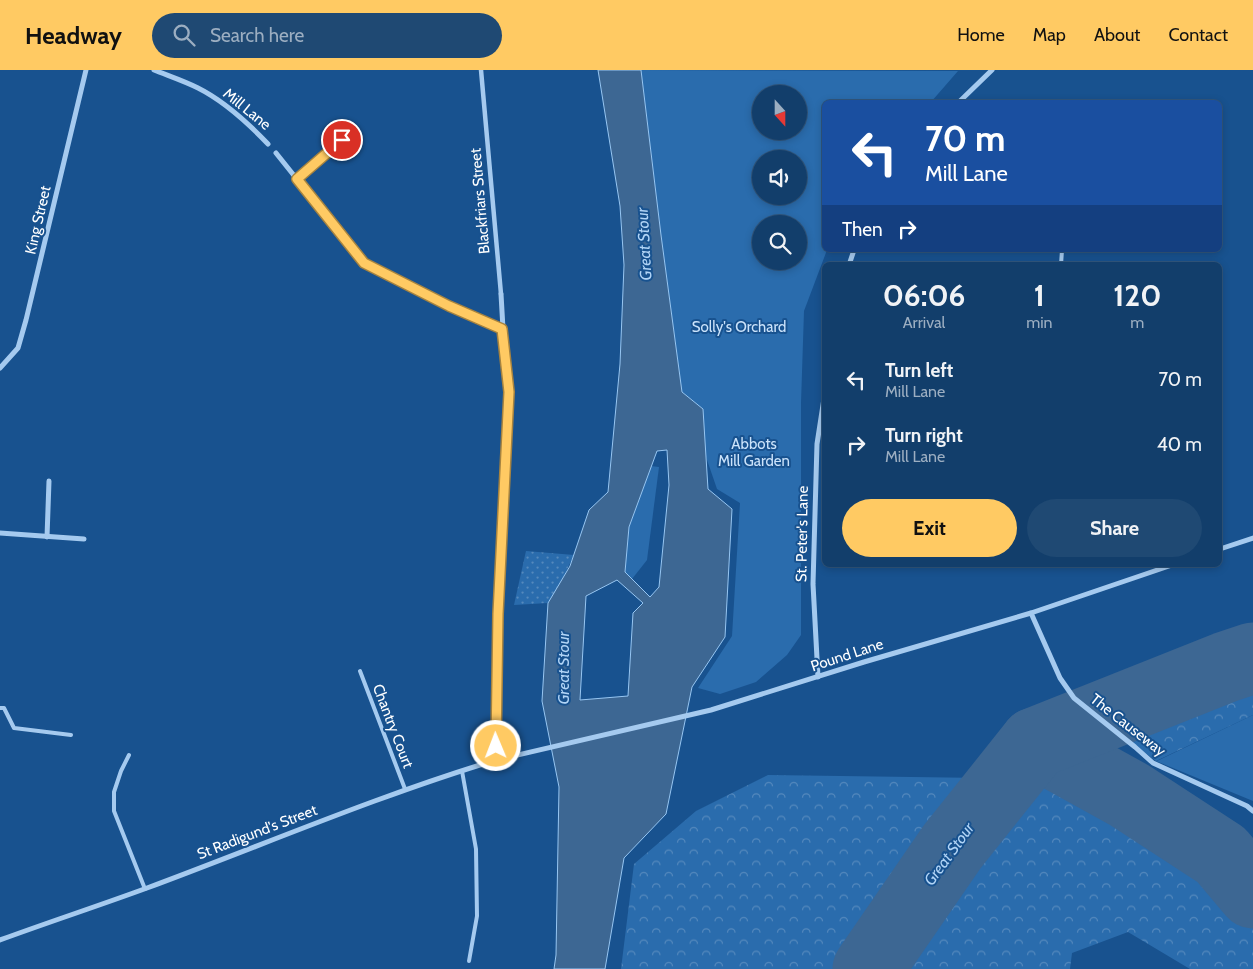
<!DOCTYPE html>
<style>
body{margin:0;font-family:Cabin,sans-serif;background:#1f4973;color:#f1f3f6;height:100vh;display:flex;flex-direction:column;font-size:19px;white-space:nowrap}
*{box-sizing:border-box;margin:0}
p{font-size:16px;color:#9caec1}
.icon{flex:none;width:28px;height:28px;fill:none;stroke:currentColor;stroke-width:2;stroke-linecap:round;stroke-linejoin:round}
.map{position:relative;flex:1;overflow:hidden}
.details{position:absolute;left:822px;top:192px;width:400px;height:305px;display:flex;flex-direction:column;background:#123e6b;border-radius:8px;box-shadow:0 2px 8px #0003,0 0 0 1px #31577e}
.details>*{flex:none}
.top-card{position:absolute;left:822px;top:30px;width:400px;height:152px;border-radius:8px;box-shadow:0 2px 8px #0003,0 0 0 1px #31577e;background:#1a4fa0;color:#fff;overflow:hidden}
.needle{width:32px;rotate:159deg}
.buttons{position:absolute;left:752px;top:15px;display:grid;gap:10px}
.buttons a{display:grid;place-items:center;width:55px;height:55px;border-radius:50%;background:#123e6b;box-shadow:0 2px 8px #0003,0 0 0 1px #31577e;font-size:25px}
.pin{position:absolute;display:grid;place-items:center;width:42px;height:42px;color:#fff;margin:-21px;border:2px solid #fff;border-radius:50%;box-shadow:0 1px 5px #0007}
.me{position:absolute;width:55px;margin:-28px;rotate:359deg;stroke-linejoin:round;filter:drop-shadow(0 0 4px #0008)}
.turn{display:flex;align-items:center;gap:18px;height:105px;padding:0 20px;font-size:22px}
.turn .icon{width:65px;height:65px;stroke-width:2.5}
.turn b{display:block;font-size:35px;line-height:42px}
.then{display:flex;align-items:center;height:48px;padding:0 20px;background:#0003;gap:10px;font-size:19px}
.eta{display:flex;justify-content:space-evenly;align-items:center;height:85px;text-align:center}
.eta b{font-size:30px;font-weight:700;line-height:35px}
.cta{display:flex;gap:10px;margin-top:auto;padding:10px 20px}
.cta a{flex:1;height:58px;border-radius:30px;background:#ffca63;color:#111;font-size:20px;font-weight:700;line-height:58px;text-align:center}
.cta a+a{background:#1f4973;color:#f1f3f6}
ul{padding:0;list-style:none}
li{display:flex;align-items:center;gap:15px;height:65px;padding:0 20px}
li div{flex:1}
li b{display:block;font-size:19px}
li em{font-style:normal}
header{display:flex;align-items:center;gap:30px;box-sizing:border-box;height:70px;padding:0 25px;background:#ffca63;color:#111}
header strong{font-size:24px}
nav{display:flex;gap:28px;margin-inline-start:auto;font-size:18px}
.search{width:350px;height:45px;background:#1f4973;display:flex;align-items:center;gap:12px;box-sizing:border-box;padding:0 18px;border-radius:28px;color:#9caec1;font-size:19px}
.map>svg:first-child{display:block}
.grass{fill:url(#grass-dots)}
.forest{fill:url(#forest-crowns)}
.green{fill:#2a6cad;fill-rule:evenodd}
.water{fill:#3d6793;stroke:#97c6f2;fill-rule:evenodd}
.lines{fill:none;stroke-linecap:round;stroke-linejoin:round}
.river{stroke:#3d6793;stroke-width:71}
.service{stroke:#a5caef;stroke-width:4}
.pedestrian{stroke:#a5caef;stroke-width:4.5}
.minor{stroke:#a5caef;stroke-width:5}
.route-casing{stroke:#a68340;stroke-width:12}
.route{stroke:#ffca63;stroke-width:9}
.labels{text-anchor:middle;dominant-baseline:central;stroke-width:4;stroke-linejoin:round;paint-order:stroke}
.street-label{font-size:15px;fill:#fff;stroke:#18528f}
.park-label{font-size:15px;fill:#cbe3fb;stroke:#18528f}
.water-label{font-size:16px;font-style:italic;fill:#b1d4f6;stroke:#18528f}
</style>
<header>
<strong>Headway</strong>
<div class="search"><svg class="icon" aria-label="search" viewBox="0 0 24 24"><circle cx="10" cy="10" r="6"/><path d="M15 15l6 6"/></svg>Search here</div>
<nav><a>Home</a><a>Map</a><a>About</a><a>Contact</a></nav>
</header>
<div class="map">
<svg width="1253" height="899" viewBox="0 0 1253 899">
<defs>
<pattern id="grass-dots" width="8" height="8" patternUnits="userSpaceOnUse" patternTransform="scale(1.25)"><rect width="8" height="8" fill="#2a6cad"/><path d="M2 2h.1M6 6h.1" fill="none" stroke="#5589bd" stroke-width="1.8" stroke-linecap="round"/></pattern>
<pattern id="forest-crowns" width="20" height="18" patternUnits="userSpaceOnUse" patternTransform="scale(1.25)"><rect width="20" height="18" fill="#2a6cad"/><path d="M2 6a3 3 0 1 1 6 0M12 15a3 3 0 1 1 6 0" fill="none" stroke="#5589bd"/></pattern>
</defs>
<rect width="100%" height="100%" fill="#18528f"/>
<path class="grass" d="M526 481 574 485 560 514 548 533 514 535Z"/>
<g class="forest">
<path d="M1253 571V645L1156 691 1087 639Z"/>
<path d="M768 705 982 708 1065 712 1172 767 1235 819 1253 841V899H1190L1128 862 1072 883 1070 899H621L634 794 696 741Z"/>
</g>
<g class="green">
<path d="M641 0 958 1 931 32H825V180H827L804 241 801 333V565L787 585 756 612 720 624 698 618 732 566 740 433 717 419 705 384 703 339 682 322 661 165ZM761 24H799V61H761ZM761 89H799V126H761ZM761 154H799V191H761Z"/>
<path d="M651 396 659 397 647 490 632 509 625 502 629 457Z"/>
<path d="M1253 645V731L1156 691H1157Z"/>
</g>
<path class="water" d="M598 0H641L661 165 682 322 703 339 708 419 732 439 725 567 692 617 666 744 624 788 605 899H554L556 885 559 717 542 631 548 533 570 496 589 440 608 422 620 294 624 195 620 136ZM667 380 669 415 659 517 650 527 625 502 629 457 657 381ZM617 510 643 533 633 543 628 626 580 630 586 526Z"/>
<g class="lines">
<g class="river">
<path d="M1035 673 1129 725 1221 785 1253 823"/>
<path d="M868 899 952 777 1035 673 1226 597 1253 588"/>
</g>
<g class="service">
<path d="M1061 195 1062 180"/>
<path d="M360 601 405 719"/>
<path d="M0 638H4L14 658 71 665"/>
<path d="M129 685 121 701 114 722V741L145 819"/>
<path d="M462 701 476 779 477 846 469 891"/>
</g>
<path class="pedestrian" d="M481 0 501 224"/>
<g class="minor">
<path d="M154 0C169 6 184 11 198 18 224 31 248 53 268 74"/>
<path d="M959 32 992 0"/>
<path d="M276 83 364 193 449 236 503 259 509 322 498 544 496 647V690"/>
<path d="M297 109 342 71"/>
<path d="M849 195 854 180"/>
<path d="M501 224 503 259"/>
<path d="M0 298 18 278 26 250 86 0"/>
<path d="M0 463 84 469"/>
<path d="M47 467 49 411"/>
<path d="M1220 479 1253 468"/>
<path d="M1031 543 1060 608 1074 628 1135 677 1153 693 1247 736 1253 741"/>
<path d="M818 607 813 514 817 374 825 322"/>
<path d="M0 870C49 852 98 836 147 818 263 775 377 726 496 690L711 640 864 592 1031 543 1172 495"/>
</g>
</g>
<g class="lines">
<g class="route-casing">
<path id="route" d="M342 70 297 109 364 193 449 236 502 259 509 322 498 544 496 676"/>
</g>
<use href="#route" class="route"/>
</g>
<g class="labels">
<g class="street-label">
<text transform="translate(247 39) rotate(39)">Mill Lane</text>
<text transform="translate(480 131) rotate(-95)">Blackfriars Street</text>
<text transform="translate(38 150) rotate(-77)">King Street</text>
<text transform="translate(802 464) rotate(-89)">St. Peter's Lane</text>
<text transform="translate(847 585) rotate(-18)">Pound Lane</text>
<text transform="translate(1128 655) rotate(38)">The Causeway</text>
<text transform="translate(393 656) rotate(69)">Chantry Court</text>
<text transform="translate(257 762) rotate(-21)">St Radigund's Street</text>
</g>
<g class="park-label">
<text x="739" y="257">Solly's Orchard</text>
<text x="754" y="374">Abbots<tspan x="754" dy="17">Mill Garden</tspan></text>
</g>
<g class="water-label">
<text transform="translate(644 174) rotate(-93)">Great Stour</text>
<text transform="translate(563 598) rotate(-90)">Great Stour</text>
<text transform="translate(949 784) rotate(-54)">Great Stour</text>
</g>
</g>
</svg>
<div class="buttons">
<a><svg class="needle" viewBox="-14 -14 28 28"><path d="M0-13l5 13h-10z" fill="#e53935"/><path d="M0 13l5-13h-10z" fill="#9caec1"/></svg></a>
<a><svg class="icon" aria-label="sound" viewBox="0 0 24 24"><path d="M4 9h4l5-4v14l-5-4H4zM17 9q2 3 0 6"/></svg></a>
<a><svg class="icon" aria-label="search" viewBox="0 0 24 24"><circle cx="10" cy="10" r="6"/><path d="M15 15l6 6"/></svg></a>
</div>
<div class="pin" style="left:342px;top:70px;background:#d93025"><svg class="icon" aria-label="arrive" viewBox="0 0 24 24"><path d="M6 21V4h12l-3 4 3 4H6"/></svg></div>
<svg class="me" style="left:496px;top:676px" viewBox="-20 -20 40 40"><circle r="17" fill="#ffca63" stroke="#fff" stroke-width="3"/><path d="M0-11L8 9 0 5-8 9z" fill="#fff"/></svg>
<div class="top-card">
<div class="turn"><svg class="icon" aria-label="left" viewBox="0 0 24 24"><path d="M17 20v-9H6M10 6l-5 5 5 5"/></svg><div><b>70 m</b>Mill Lane</div></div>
<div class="then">Then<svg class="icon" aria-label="right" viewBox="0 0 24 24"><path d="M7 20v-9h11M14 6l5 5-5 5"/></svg></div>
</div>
<section class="details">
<div class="eta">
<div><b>06:06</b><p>Arrival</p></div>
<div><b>1</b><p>min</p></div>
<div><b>120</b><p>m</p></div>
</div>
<ul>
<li><svg class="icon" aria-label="left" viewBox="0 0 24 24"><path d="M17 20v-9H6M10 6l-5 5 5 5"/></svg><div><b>Turn left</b><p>Mill Lane</p></div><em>70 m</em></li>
<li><svg class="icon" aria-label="right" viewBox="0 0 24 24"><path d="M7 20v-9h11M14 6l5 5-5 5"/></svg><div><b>Turn right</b><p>Mill Lane</p></div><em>40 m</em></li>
</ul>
<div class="cta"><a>Exit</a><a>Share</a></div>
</section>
</div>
